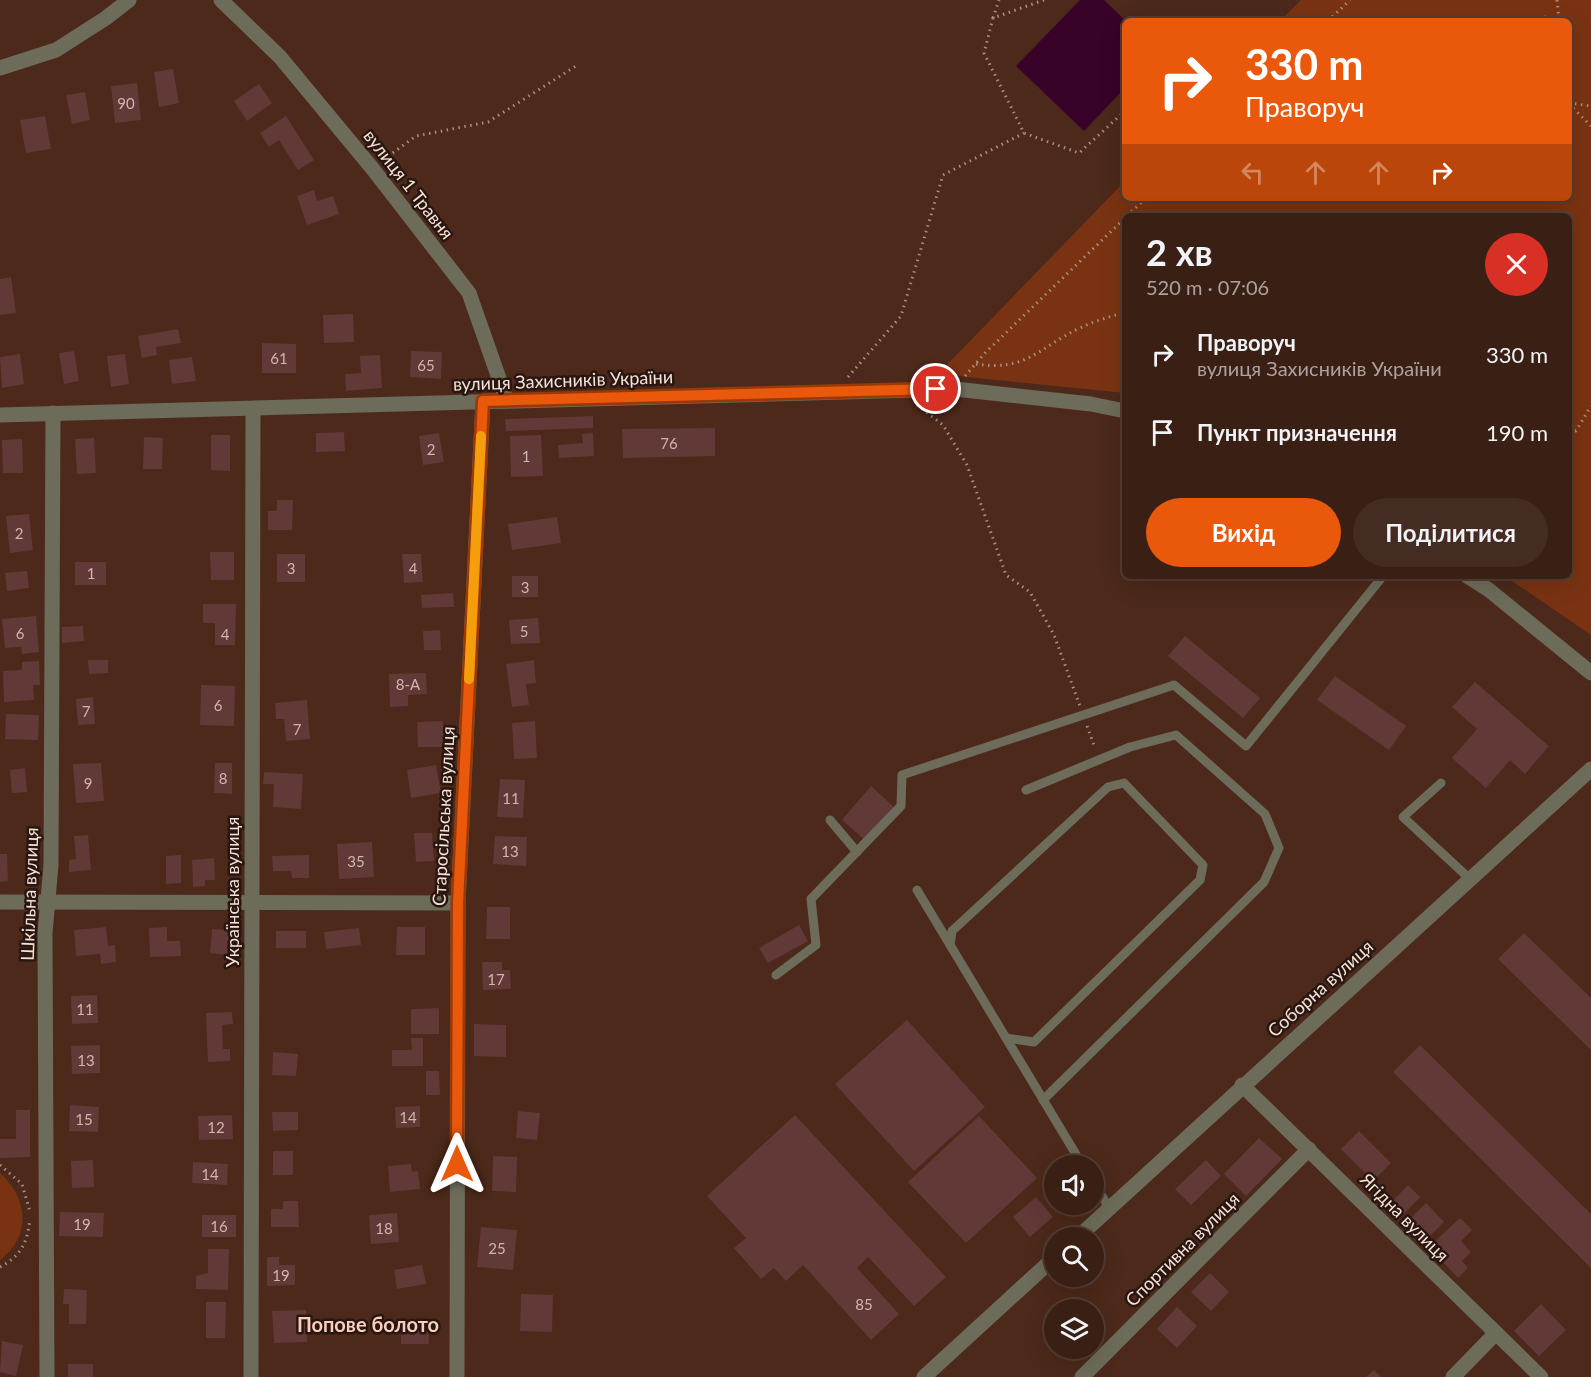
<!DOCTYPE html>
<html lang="uk">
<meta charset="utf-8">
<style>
body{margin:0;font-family:Lato,sans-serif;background:#442c22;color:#f1f3f6;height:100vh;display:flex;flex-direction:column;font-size:22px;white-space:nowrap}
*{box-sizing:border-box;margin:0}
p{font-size:20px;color:#aba2a0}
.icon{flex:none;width:33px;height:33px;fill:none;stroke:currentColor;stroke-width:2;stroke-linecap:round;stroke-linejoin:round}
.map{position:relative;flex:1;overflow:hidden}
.details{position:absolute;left:1122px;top:213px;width:450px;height:366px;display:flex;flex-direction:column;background:#391f14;border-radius:9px;box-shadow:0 6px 24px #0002,0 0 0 2px #533d34}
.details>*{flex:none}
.guide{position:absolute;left:1122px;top:18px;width:450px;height:183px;border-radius:9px;box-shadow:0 6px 24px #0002,0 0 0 2px #533d34;background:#ea580c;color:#fff;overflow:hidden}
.fabs{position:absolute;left:1044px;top:1155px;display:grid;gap:12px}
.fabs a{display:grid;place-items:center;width:60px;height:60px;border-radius:50%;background:#391f14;box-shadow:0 6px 24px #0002,0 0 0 2px #533d34;font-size:30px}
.pin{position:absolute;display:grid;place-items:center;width:51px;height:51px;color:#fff;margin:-26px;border:3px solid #fff;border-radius:50%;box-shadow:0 2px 6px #0007}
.me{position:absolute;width:66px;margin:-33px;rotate:0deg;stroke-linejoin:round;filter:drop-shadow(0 0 4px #0008)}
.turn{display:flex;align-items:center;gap:21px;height:126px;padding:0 24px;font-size:27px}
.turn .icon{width:78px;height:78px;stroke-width:2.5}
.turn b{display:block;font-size:42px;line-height:51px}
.lanes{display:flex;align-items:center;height:57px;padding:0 24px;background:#0003;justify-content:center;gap:30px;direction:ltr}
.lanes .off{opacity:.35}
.round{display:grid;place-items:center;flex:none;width:63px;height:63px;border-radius:32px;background:#442c22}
.head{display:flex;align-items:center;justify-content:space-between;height:102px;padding:0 24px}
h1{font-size:36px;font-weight:700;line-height:45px}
.primary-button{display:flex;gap:12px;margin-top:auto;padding:12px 24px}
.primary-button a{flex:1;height:69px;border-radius:36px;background:#ea580c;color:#fff;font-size:24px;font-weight:700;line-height:69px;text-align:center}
.primary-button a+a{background:#442c22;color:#f1f3f6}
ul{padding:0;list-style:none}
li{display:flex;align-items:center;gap:18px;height:78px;padding:0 24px}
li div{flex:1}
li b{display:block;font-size:22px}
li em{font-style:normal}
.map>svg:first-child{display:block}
.green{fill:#793312}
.water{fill:#390229}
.building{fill:#613937}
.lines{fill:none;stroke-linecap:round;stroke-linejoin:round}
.path{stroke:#aa8e81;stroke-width:3;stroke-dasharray:1.5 4.5;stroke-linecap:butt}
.service{stroke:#6d6b5a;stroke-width:9}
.minor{stroke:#6d6b5a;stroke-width:15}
.tertiary{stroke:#6d6b5a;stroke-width:15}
.route-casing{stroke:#983908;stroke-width:15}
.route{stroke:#ea580c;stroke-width:10}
.slow{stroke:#f59e0b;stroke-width:10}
.labels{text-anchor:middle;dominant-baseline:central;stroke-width:5;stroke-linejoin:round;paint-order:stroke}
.number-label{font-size:15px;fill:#d2b6ae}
.street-label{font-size:18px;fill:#f7e0d6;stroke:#271710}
.neighbourhood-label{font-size:20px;font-weight:bold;fill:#fbcdba;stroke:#271710}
</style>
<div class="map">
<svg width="1591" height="1377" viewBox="0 0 1591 1377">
<rect width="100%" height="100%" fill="#4c291a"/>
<g class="green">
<path d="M1301 0H1591V635L1505 576H1569V216H1125V393L938 374 1125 181V198H1569V21H1280Z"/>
<path d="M0 1173C28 1198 32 1236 0 1260Z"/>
</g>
<path class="water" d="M1080 0H1104L1126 21 1125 88 1084 131 1016 66Z"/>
<g class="building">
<path d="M173 69 179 103 159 107 154 72Z"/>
<path d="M137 83 141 120 115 123 111 86Z"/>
<path d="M259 84 272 103 247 121 234 101Z"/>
<path d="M85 92 90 120 72 124 66 95Z"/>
<path d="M45 116 51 149 26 153 20 120Z"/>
<path d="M286 116 314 160 298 170 279 140 269 147 260 133Z"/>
<path d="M314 190 317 201 333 196 339 214 307 225 297 196Z"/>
<path d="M11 277 16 313 0 315V279Z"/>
<path d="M353 314 354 342 324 343 323 315Z"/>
<path d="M178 329 181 343 156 347 157 355 142 358 138 336Z"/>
<path d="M262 343 296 344V373H262Z"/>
<path d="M74 351 79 381 64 384 59 353Z"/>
<path d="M411 351 442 352 441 379 410 377Z"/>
<path d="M20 354 24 384 2 388 0 357Z"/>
<path d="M125 354 129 384 111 387 107 356Z"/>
<path d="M380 355 382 388 346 391 345 374 361 373 360 356Z"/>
<path d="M192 357 196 381 172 384 169 360Z"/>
<path d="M593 416V428L506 431 505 419Z"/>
<path d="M715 428V456L623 458 622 429Z"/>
<path d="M344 432 345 451 316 452V433Z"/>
<path d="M439 433 444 462 423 465 419 436Z"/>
<path d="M593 433 594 456 559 458 558 445 583 443 582 434Z"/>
<path d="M211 435H230V471L211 470Z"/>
<path d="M541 435 543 476 511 477 510 436Z"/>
<path d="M144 437 163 438 162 469H143Z"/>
<path d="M94 438 96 473 77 474 75 439Z"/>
<path d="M22 439 23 473H3L2 440Z"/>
<path d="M277 500H293L292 530H268V511H277Z"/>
<path d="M29 514 33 550 10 553 6 516Z"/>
<path d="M557 517 561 543 512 550 508 524Z"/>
<path d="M210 552H234V580H211Z"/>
<rect x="277" y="554" width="28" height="28"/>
<path d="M402 554H421L423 582 404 583Z"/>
<rect x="75" y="562" width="31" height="23"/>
<path d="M27 571 29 588 7 591 5 573Z"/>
<rect x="512" y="576" width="26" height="21"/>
<path d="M453 593 454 607 422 608 421 595Z"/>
<path d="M203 604H236L235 645H215V623H203Z"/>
<path d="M36 616 39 652 22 654 21 647 5 648 2 619Z"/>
<path d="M538 618 540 643 511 644 509 620Z"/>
<path d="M83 626 84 641 62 643V627Z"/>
<path d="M440 630 441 650H424L423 631Z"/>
<path d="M1185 636 1260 698 1243 718 1168 656Z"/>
<path d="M88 660H108V673L89 674Z"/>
<path d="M534 660 536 683 526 684 529 705 512 707 506 664Z"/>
<path d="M39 661 40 685H33L34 700 4 702 3 671 22 670V662Z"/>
<path d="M426 673 427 694 408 695V706L390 707 389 674Z"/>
<path d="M1335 676 1406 726 1389 750 1317 700Z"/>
<path d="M1475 682 1549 746 1525 774 1510 760 1486 788 1452 758 1477 729 1452 707Z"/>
<path d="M201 685 235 686 234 726 200 725Z"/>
<path d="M93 697 95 724 78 725 76 699Z"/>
<path d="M307 700 310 739 286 741 284 719H276L275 703Z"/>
<path d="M6 714 39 715 38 740 5 739Z"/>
<path d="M443 721 444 747H418L417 722Z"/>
<path d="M535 721 537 758 514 759 512 723Z"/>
<path d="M101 763 104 801 76 803 73 764Z"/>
<path d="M215 763H232V794L214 793Z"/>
<path d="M436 765 441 793 411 798 407 770Z"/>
<path d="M25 768 27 792 12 793 10 770Z"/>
<path d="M264 772 303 774 301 809 273 807 274 784H263Z"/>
<path d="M500 779 525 780 523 818 497 817Z"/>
<path d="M871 786 895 808 866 841 842 820Z"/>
<path d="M414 833H432L434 861 416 862Z"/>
<path d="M88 835 91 870 69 872V860L76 859 74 836Z"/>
<path d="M495 836 527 837 526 866 493 864Z"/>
<path d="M372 842 374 877 339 879 337 844Z"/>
<path d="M0 854H7L8 881 0 882Z"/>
<path d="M181 855V883L166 884V856Z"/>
<path d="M309 855V878H292L291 871H273L272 856Z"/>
<path d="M214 858 215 880H205V886L193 887 192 860Z"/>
<path d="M487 907H510V939H486Z"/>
<path d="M799 925 808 941 768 963 759 948Z"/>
<path d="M106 927 108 946 115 945 116 962 101 964 100 954 76 956 74 930Z"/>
<path d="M167 927V941H180L181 956 150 957 149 928Z"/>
<path d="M397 927H425V955H396Z"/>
<path d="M359 928 361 945 326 949 324 932Z"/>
<path d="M212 929 229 930 227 955 210 953Z"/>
<rect x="276" y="931" width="30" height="17"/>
<path d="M1524 933 1591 998V1050L1498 959Z"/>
<path d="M482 962H502V970H510L511 989 483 990Z"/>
<path d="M97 995 98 1023 72 1024 71 996Z"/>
<path d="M439 1008V1034H411V1009Z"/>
<path d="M232 1012 233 1024 222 1025 223 1049H230V1061L208 1062 206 1013Z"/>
<path d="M907 1020 985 1107 914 1171 835 1084Z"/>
<path d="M474 1024 506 1025V1057L474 1056Z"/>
<path d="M411 1038H423V1066H392V1050H412Z"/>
<path d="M100 1045V1073L72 1074 71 1046Z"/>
<path d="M1420 1045 1591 1214V1268L1393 1072Z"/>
<path d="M273 1052 298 1054 296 1076 272 1075Z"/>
<path d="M426 1071H439L440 1095H426Z"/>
<path d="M70 1105 99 1107 98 1132 69 1131Z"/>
<path d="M420 1106V1127L396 1128 395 1107Z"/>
<path d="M16 1110H30V1157L0 1158V1139H16Z"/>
<path d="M518 1111 540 1113 537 1140 516 1138Z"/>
<path d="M272 1112H298V1130L273 1131Z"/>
<path d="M232 1115 233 1139 199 1140 198 1116Z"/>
<path d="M795 1115 946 1277 914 1306 868 1257 857 1268 899 1314 871 1340 803 1265 786 1281 774 1268 761 1279 734 1248 746 1238 707 1196Z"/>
<path d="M979 1116 1037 1178 966 1243 908 1182Z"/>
<path d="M1359 1131 1391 1163 1373 1181 1341 1149Z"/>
<path d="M1259 1138 1282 1159 1246 1196 1224 1174Z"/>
<rect x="273" y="1151" width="20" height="24"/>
<path d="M493 1156 517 1157 516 1192 492 1191Z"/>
<path d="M93 1160 94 1187 72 1188 71 1161Z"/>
<path d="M1206 1160 1221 1176 1191 1205 1175 1189Z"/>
<path d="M193 1162 228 1164 227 1185 192 1183Z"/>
<path d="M411 1164 412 1172 418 1171 420 1189 390 1192 388 1166Z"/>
<path d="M1408 1185 1420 1197 1399 1219 1387 1207Z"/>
<path d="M1036 1197 1053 1217 1030 1237 1013 1217Z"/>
<path d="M283 1201H298L299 1227H271V1209H283Z"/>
<path d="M1426 1203 1444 1222 1426 1240 1407 1222Z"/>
<path d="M60 1212 104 1213 103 1237 59 1236Z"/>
<path d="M397 1213 399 1242 371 1244 369 1215Z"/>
<rect x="202" y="1215" width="34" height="22"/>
<path d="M1460 1218 1472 1230 1461 1241 1471 1252 1462 1261 1468 1268 1458 1278 1429 1247Z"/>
<path d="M481 1227 517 1230 513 1270 477 1267Z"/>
<path d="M208 1249H229L228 1290 196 1289V1276L208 1273Z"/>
<path d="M267 1257H279V1265H295V1285L267 1286Z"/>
<path d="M422 1265 426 1284 397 1289 394 1270Z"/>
<path d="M1210 1273 1229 1292 1211 1311 1191 1292Z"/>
<path d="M64 1289 87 1290 86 1324H69V1304H63Z"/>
<path d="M521 1294 553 1295 552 1332 520 1331Z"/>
<path d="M206 1302H226L225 1338H206Z"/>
<path d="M1541 1304 1566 1330 1539 1356 1514 1331Z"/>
<path d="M1177 1307 1197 1326 1177 1348 1157 1329Z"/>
<path d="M306 1310 307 1342 274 1343 272 1311Z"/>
<path d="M401 1326H428L429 1344H401Z"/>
<path d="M2 1341 23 1345 16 1376 0 1372Z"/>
<rect x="68" y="1364" width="25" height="13"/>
<path d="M1374 1370 1381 1377H1366Z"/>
</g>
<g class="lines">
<g class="path">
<path d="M1044 0 993 18 984 53 1024 133 1079 153 1125 111"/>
<path d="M1557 0 1559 21"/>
<path d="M1544 16 1547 21"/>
<path d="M993 18 999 0"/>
<path d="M1328 21 1350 0"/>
<path d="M1569 103 1591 106"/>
<path d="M1569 104 1591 126"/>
<path d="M383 160 416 136 488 122 576 66"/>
<path d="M1127 216 1146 198"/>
<path d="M976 364C1027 372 1039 347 1080 328 1094 321 1110 317 1125 312"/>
<path d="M965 376 985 353 1125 218"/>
<path d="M848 377 901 316 943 175 1024 133"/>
<path d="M917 405 943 425 967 465 1006 575 1030 592 1054 635 1080 706"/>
<path d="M1569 430 1576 431 1591 406"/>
<path d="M1087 726 1095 748"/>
<path d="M0 1165 22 1184 30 1212"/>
<path d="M0 1267C22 1255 27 1243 30 1219"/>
</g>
<g class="service">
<path d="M1441 783 1403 817 1470 879"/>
<path d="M1026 790 1130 747 1176 735 1265 814 1279 848 1264 882 1043 1100"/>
<path d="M830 820 857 852"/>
<path d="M917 890 1083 1166"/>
<path d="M950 945 952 931 1108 787 1124 783 1203 865 1200 880 1034 1042 1006 1038"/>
<path d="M776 975 816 945 811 899 901 806 902 775 1174 685 1246 746 1383 576"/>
<path d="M1094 1183 1109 1208"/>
</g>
<g class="minor">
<path d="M221 0 280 57 372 168 469 293 507 401H483L458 903 457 1377"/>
<path d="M0 68 56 50 106 18 129 0"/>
<path d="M0 902 458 903"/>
<path d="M1242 1085 1541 1377"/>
<path d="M1077 1238 1591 769"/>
<path d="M47 1377 45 933 51 865 53 413"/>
<path d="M251 1377 253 408"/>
<path d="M924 1377 1054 1258"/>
<path d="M1082 1377 1309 1149"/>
<path d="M1453 1377 1496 1333"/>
</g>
<g class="tertiary">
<path d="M0 415 955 389 1091 404 1125 411"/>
<path d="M1467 576 1489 590 1591 673"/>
</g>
</g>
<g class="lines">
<g class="route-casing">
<path id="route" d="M457 1164 458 903 483 401 936 389"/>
</g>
<use href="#route" class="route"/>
<path class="slow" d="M469 679 481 436"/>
</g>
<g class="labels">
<g class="number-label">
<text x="126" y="103">90</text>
<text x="279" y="358">61</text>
<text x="426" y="365">65</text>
<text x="669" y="443">76</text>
<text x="431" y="449">2</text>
<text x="526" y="456">1</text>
<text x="19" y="533">2</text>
<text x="291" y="568">3</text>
<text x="413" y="568">4</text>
<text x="91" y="573">1</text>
<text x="525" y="587">3</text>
<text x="524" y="631">5</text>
<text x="20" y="633">6</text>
<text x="225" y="634">4</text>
<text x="408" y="684">8-А</text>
<text x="218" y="705">6</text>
<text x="86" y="711">7</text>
<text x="297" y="729">7</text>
<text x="223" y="778">8</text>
<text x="88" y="783">9</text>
<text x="511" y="798">11</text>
<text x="510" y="851">13</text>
<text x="356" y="861">35</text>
<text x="496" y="979">17</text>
<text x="85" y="1009">11</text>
<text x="86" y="1060">13</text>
<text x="408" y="1117">14</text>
<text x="84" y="1119">15</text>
<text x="216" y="1127">12</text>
<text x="210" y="1174">14</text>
<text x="82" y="1224">19</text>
<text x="219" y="1226">16</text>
<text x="384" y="1228">18</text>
<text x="497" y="1248">25</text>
<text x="281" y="1275">19</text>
<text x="864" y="1304">85</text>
</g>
<g class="street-label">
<text transform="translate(409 184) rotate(52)">вулиця 1 Травня</text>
<text transform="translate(563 380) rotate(-2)">вулиця Захисників України</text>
<text transform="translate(443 816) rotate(-87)">Старосільська вулиця</text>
<text transform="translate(232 892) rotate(-90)">Українська вулиця</text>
<text transform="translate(29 894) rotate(-88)">Шкільна вулиця</text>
<text transform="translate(1320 988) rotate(-42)">Соборна вулиця</text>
<text transform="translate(1405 1217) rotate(45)">Ягідна вулиця</text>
<text transform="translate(1182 1249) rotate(-45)">Спортивна вулиця</text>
</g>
<g class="neighbourhood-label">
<text x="368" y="1324">Попове болото</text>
</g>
</g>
</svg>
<div class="fabs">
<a><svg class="icon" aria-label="sound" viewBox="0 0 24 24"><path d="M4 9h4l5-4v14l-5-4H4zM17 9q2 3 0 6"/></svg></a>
<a><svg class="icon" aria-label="search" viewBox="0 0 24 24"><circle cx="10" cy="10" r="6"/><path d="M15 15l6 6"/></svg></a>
<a><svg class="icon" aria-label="layers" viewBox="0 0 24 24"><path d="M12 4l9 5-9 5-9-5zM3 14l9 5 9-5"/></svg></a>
</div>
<div class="pin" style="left:936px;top:389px;background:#d93025"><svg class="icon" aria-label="arrive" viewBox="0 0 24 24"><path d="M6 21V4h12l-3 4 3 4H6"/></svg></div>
<svg class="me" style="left:457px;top:1164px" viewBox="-20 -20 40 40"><path d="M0-17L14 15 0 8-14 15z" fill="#ea580c" stroke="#fff" stroke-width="4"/></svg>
<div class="guide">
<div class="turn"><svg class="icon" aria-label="right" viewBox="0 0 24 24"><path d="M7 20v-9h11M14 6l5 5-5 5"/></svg><div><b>330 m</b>Праворуч</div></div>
<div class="lanes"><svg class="icon off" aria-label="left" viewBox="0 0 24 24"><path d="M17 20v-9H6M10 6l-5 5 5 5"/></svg><svg class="icon off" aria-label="ahead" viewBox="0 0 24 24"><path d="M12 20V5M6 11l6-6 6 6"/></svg><svg class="icon off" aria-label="ahead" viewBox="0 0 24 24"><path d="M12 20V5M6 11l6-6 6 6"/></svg><svg class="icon" aria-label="right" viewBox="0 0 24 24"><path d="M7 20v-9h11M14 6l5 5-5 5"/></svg></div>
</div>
<section class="details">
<div class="head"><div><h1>2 хв</h1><p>520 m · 07:06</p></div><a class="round" style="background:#d93025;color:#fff"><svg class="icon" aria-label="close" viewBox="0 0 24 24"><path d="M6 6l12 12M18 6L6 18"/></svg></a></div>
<ul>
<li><svg class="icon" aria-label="right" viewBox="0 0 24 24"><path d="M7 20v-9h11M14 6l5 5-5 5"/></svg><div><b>Праворуч</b><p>вулиця Захисників України</p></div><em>330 m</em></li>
<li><svg class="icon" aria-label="arrive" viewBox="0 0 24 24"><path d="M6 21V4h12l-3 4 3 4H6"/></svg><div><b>Пункт призначення</b></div><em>190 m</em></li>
</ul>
<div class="primary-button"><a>Вихід</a><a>Поділитися</a></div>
</section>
</div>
